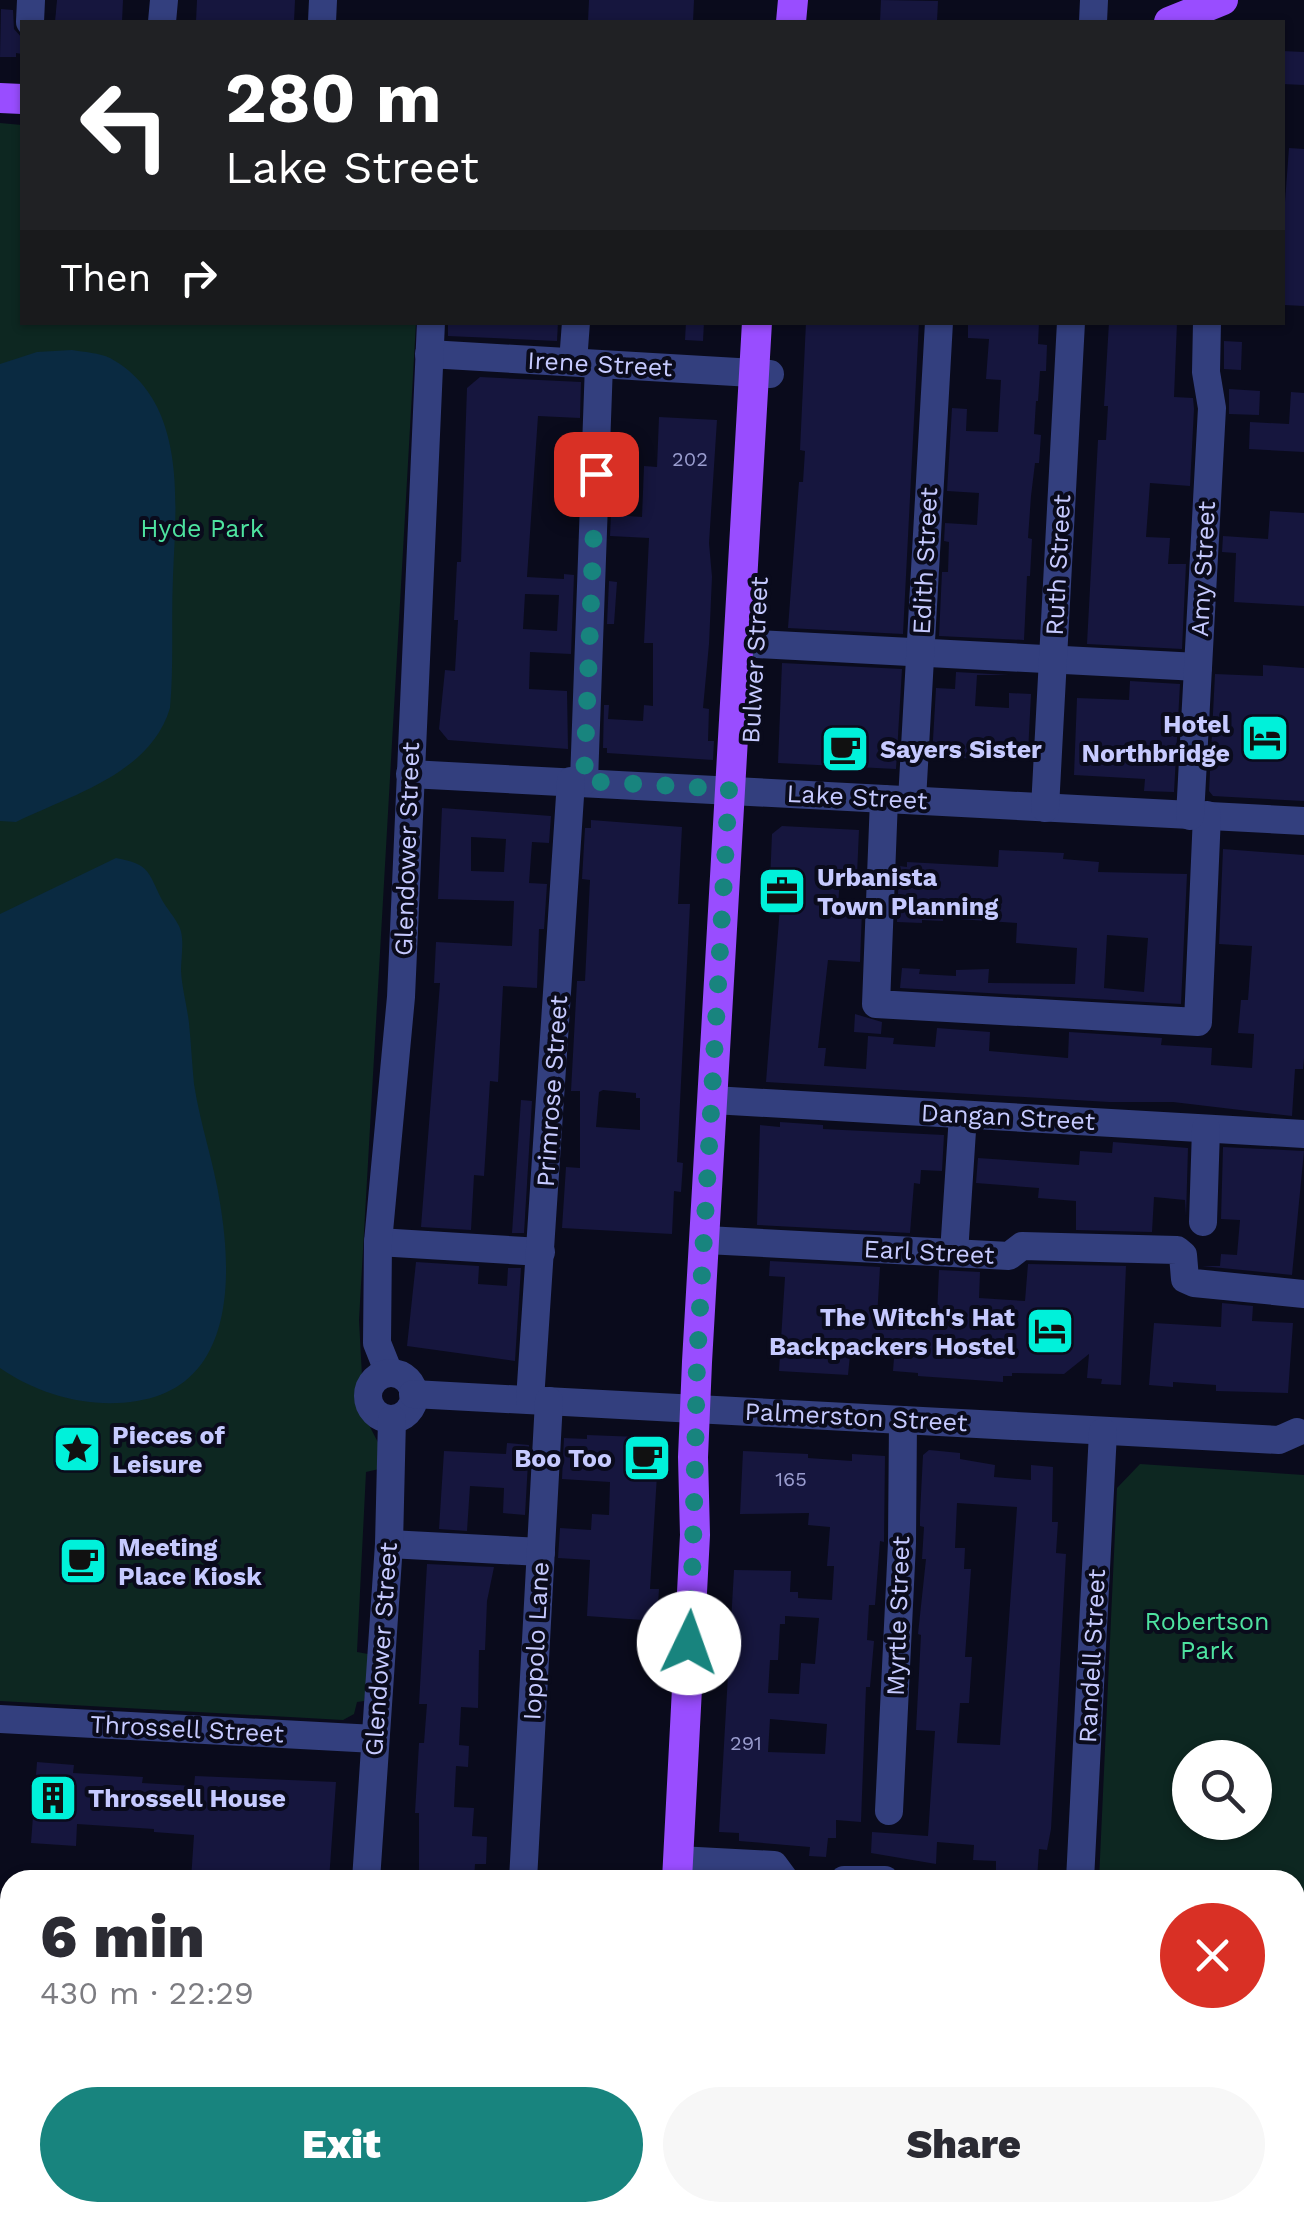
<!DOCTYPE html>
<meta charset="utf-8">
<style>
body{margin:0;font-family:"Work Sans",sans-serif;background:#f7f7f7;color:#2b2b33;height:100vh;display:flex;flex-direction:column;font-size:38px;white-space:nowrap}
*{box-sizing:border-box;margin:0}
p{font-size:32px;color:#7c7c81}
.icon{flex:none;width:55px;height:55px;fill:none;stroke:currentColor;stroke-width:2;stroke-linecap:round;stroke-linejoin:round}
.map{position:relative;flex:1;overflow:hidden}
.drawer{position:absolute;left:0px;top:1870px;width:1305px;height:352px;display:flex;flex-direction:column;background:#fff;border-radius:30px 30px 0 0;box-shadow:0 2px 8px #0004}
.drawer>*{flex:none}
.guide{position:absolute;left:20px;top:20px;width:1265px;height:305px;border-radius:0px;box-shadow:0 2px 8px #0004;background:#202124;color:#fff;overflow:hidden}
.buttons{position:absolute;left:1172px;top:1740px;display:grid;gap:20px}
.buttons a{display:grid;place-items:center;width:100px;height:100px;border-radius:50%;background:#fff;box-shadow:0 2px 8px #0004;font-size:50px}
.pin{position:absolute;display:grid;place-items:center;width:85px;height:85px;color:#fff;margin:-42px;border-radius:20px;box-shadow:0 5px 15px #0006}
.me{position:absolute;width:110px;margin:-55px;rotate:3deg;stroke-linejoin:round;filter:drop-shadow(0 0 8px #0008)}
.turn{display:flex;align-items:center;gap:35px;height:210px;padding:0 40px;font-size:45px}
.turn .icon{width:130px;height:130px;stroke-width:2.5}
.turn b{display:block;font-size:70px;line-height:85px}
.then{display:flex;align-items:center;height:95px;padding:0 40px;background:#0003;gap:20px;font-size:38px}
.round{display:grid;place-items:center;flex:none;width:105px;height:105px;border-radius:52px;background:#f7f7f7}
.head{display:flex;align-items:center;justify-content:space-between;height:170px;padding:0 40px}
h1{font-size:60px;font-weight:800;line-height:75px}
.primary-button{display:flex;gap:20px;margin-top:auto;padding:20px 40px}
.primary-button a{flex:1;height:115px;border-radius:60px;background:#18847e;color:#fff;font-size:40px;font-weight:800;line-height:115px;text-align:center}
.primary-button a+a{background:#f7f7f7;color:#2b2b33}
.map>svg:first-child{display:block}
.green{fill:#0d2721;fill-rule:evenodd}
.water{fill:#0a2a41}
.building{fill:#16163e;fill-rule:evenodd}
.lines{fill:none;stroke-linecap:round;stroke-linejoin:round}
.minor{stroke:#333f7e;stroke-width:28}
.major{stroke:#994dff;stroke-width:30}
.route{stroke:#18847e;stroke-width:18;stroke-dasharray:0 32.4}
.labels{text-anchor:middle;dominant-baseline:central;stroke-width:8;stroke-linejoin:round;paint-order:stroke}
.number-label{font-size:20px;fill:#9a9dcf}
.street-label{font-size:25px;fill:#c6caff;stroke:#0a0b1c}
.park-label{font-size:25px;fill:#4ee3a0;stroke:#0a0b1c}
.poi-label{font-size:25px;font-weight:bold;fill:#c6caff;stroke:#0a0b1c;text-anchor:start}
</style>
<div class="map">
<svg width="1304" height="2222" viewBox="0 0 1304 2222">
<rect width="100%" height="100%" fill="#0a0b1c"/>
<g class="green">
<path d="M0 123 22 125V322L416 323 359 1320 362 1376 357 1402 383 1452 379 1469 366 1472 357 1652 368 1654 371 1659 364 1701 357 1702 354 1714 343 1720 0 1701Z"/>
<path d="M1140 1464 1304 1475V2221L1134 2213 1295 2212V1880H1099L1117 1488ZM1190 1758H1255V1822H1190Z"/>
</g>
<g class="water">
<path d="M72 350C84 352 100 353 110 358 188 401 176 502 173 576 171 620 174 664 170 708 150 774 73 794 16 822L0 821V364L37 352Z"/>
<path d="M116 858C150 864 148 872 162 900 167 909 174 916 179 926 185 938 181 957 181 971 182 988 187 1006 189 1023 191 1043 192 1064 194 1084 200 1124 214 1163 220 1203 233 1280 233 1386 137 1401 90 1409 39 1395 0 1368V914Z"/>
</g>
<g class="building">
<path d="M57 0H123L122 22H55Z"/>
<path d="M197 0H295L294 22H196Z"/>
<path d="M589 0H694L693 22H588Z"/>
<path d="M881 0 938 1 937 22H880Z"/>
<path d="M1 9 13 10 14 29 22 38V54L16 53V57H0Z"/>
<path d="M1282 51 1304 52V85L1282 84Z"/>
<path d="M1289 148 1304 149V306L1284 305 1282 242Z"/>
<path d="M448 322H558L557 341 448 336Z"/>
<path d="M686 322H704L703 341 685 340Z"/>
<path d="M806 322H919L903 634 788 628 799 482H803L805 451 800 450Z"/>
<path d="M968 322H1039L1038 344 1047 345 1046 371H1040L1038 401H1036L1034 434 1041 435 1039 463H1035L1031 496 1028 538 1032 539 1031 558 1030 576H1027L1024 640 939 636 942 572H948L949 542 944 541 945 523 977 525 979 493 947 491 952 408 967 409 966 431 998 432 1001 380 986 379 989 339 968 338Z"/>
<path d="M1109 322H1177L1174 397 1193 398 1194 409 1190 486 1150 483 1146 537 1170 538 1168 564H1186L1182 649 1087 644 1098 440H1106L1108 406H1104Z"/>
<path d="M1224 341 1242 342 1241 370 1224 369Z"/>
<path d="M480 377 581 382 580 418 538 416 527 577 564 579V574L574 575 571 654 530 652 529 689 567 691 568 749 448 740 439 729 445 670 455 671 458 620H454L457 562H461L467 388ZM525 594 559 595 557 631 523 629Z"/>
<path d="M1229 389 1260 391 1259 415 1229 414Z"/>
<path d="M1291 392 1304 393V452L1249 449 1250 422 1289 424Z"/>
<path d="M659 417 717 420 709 543 712 577 709 644 703 708 709 709 708 741H714L713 760 607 753V748H603L604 705H609L608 719 643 721 644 705 653 706V643H644L649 538 610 536 611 515 642 517 644 466 657 467Z"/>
<path d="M614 444 625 445 623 474 613 473Z"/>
<path d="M1270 511 1304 513V606L1234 602 1236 553 1222 552 1223 536 1268 539Z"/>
<path d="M609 581 617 582 614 624H607Z"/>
<path d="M782 663 902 669 896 769 778 763Z"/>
<path d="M1263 665 1304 668V801L1213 796 1209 791 1215 674 1263 676Z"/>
<path d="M956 672 1009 675H977L975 706 1009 708V693L1031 694 1028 753H1021L1020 760 932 757 936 688 955 689Z"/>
<path d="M1130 681 1180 684 1174 792 1144 791 1145 779 1074 775 1077 698 1129 700Z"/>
<path d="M442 808 551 816 549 843 532 842 529 883 547 884 544 929H539L537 988 503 986 498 1082 490 1081 484 1176 474 1175 471 1230 421 1227 440 983H434L436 942 512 946 514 901 438 899ZM471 837 506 839 504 872 471 871Z"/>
<path d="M591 820 682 827 678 904H690L677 1162 683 1163 681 1192 674 1191 672 1234 562 1228 566 1167 580 1168V1091H571L577 981H585L590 880 582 879 585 828H591ZM603 1090 636 1093V1098H640V1130L596 1127 599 1092Z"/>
<path d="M782 826 859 830 857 875 840 874 838 909 862 910 860 962 828 960 818 1048H826L824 1066 866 1069 868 1036 894 1038 893 1044 935 1047 937 1028 990 1032 989 1051 1068 1058 1069 1032 1162 1038 1161 1045 1212 1048 1211 1065 1252 1068 1254 1034 1238 1033 1241 1000H1248L1252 946 1219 944 1223 849 1304 855V1058L1303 1069H1295L1292 1116 1173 1102H1109L766 1082 780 907 769 906 772 834Z"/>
<path d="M999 850 1064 853 1063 859 1099 862 1098 872 1187 874 1181 1004 900 988 902 968 920 969 919 974 956 976V970L989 969 988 983 1075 984 1077 948 1016 943 1017 923 943 918V921L922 920V923L897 922 899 866 907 867V862L998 867ZM1107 935 1148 938 1144 992 1104 988Z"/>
<path d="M855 1014 882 1022 881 1034 854 1032Z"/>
<path d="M521 1100 532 1101 524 1233H512Z"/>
<path d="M780 1122 823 1125V1129L944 1135 942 1171 921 1170 920 1184 914 1183 910 1233 757 1225 760 1125 780 1127Z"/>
<path d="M1113 1142 1188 1148 1186 1216 1185 1200 1154 1197 1152 1232 1076 1230V1201L1038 1198 1039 1188 976 1183 978 1158 1079 1165 1080 1151 1112 1153Z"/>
<path d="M1223 1147 1304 1151 1292 1275 1202 1266H1220L1221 1254 1237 1255 1240 1220 1221 1219Z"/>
<path d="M770 1261 880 1267 877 1318 917 1320V1314L937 1315 939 1270 980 1272 979 1298 1025 1301 1028 1264 1126 1266 1121 1385 1101 1384 1102 1379 1087 1378 1089 1354 1064 1374 1012 1373V1376H1003V1382L918 1376V1373L893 1371 894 1358 850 1355 848 1375 779 1371 785 1277 769 1276Z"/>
<path d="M416 1262 479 1266 478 1284 507 1286 508 1268H521L515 1361 407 1346Z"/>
<path d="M1222 1303 1253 1306 1252 1321 1293 1323 1288 1393 1216 1391V1385L1173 1382V1387L1149 1385 1154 1323 1221 1327Z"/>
<path d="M587 1435 666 1438 670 1444 669 1476 657 1475 650 1589H659L657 1621 587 1616 590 1560 558 1558 560 1528 591 1530 592 1514 609 1515 610 1482 562 1479 564 1438 587 1439Z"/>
<path d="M507 1443 529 1445 525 1515 503 1513 504 1488 470 1486 467 1531 439 1529 444 1451 506 1454Z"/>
<path d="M929 1450 960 1453V1459L995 1465 994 1477 1031 1480V1465L1053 1467 1052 1522H1058L1056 1553 1066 1554 1051 1829 1047 1850 1039 1849 1037 1880 1002 1878V1872H996V1861L973 1860 974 1845 937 1842 936 1864 871 1853 872 1832 928 1836 935 1731 916 1730 921 1635 918 1634 926 1559H922L924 1527 920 1526V1514L923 1455ZM957 1503 1017 1507 1000 1745 957 1743 960 1703H969L972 1657H965L971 1569H964L965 1548H955Z"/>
<path d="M743 1451 808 1454V1458L852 1461V1454L885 1456 884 1542 880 1541 875 1605H869L867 1640 874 1641 870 1687H866L861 1822 836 1820V1838H828L826 1857 809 1856 810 1847 739 1841V1833L719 1832 734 1570 791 1571 790 1592H798V1598L832 1600 834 1566H827L830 1527 808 1525 809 1513 740 1514ZM785 1616 819 1618 815 1664 801 1663 799 1694 768 1693 770 1660H778L780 1624H785ZM770 1719 827 1724 825 1754 768 1752Z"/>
<rect x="74" y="1557" width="28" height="16"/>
<path d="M427 1564 494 1567 487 1601 485 1650H479L478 1708 461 1707 459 1745 469 1746 468 1767 456 1766 454 1807 474 1808 472 1836 487 1837 486 1864H475L474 1880H419V1813H415L419 1743H424L427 1704H419Z"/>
<path d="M37 1762 74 1765 73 1773 143 1777 142 1783 194 1786 195 1776 336 1782 329 1880H191L194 1835 154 1832V1829L77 1824 76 1846 31 1843Z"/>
</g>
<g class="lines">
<g class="minor">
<path d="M30 22 31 0"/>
<path d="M162 22 164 0"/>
<path d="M322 22 323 0"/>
<path d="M1093 22 1094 0"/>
<path d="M429 354 770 374"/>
<path d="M573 362 576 322"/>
<path d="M757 644 1198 667"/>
<path d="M410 774 1304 821"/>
<path d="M584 781 599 364"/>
<path d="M884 799 876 1004 1198 1022 1207 815"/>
<path d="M912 800 939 322"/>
<path d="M1045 808 1071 322"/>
<path d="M1190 816 1212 408 1206 372 1207 322"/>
<path d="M713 1100 1304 1134"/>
<path d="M1203 1222 1206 1129"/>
<path d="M706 1240 1009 1256 1022 1246 1177 1250 1183 1255 1185 1279 1194 1283 1304 1294"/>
<path d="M378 1242 541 1252"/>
<path d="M954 1253 963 1115"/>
<path d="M389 1373 377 1343 378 1242 401 997 431 322"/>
<circle cx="391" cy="1396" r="23"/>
<path d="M413 1394 1279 1440 1297 1432"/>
<path d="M530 1400 571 781"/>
<path d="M389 1544 541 1552"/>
<path d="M0 1719 375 1739"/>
<path d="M889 1811 902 1543 903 1420"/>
<path d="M678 1860 774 1865 785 1880"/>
<path d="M366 1880 389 1544 392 1419"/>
<path d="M523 1880 549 1401"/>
<path d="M844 1880H885"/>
<path d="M1080 1880 1103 1432"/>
<path d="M0 2020H10"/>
<path d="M1060 2222 1061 2212"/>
</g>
<g class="major">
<path d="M791 22 793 0"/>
<path d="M1169 22 1223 0"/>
<path d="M0 98 22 99"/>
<path d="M677 1880 695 1535 693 1457 697 1362 757 322"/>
<path d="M0 2116 10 2137"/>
<path d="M0 2170 10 2192"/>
<path d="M19 2212 24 2222"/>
<path d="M45 2212 49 2222"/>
<path d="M309 2212 510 2222"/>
<path d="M757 2212 772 2222"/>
<path d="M647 2222 648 2212"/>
</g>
</g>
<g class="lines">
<path class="route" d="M596 474 584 781 729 789 697 1362C695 1456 694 1550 689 1643"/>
</g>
<defs>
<g id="hotel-square" transform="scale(2.5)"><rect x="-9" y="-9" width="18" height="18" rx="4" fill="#00f1da" stroke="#0a0b1c"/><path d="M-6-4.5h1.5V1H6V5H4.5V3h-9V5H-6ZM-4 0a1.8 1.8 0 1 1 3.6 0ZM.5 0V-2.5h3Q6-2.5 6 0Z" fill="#111"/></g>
<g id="cafe-square" transform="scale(2.5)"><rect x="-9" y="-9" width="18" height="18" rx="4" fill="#00f1da" stroke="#0a0b1c"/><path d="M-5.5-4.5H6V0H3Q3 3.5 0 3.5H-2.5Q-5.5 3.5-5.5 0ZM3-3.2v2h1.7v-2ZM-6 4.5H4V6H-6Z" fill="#111"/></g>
<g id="office-square" transform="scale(2.5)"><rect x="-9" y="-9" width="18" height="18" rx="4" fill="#00f1da" stroke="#0a0b1c"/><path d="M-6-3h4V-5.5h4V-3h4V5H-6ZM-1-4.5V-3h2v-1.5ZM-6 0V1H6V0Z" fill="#111"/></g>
<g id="sight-square" transform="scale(2.5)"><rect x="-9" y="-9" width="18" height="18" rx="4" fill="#00f1da" stroke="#0a0b1c"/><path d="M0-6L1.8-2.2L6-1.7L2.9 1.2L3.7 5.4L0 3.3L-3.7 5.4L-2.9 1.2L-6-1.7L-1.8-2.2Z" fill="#111"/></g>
<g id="building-square" transform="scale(2.5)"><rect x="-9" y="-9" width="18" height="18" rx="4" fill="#00f1da" stroke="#0a0b1c"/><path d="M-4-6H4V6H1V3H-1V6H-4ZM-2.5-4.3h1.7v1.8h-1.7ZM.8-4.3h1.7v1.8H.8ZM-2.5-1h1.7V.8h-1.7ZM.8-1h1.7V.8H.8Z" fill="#111"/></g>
</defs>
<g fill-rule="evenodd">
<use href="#hotel-square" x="1265" y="738"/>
<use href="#cafe-square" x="845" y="749"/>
<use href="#office-square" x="782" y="891"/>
<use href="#hotel-square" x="1050" y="1331"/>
<use href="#sight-square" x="77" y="1449"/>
<use href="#cafe-square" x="647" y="1458"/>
<use href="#cafe-square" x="83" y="1561"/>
<use href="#building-square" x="53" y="1798"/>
</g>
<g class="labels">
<g class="number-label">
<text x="690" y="459">202</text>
<text x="791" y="1479">165</text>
<text x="746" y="1743">291</text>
</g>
<g class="street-label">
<text transform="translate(600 364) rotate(3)">Irene Street</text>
<text transform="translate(925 561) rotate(-87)">Edith Street</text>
<text transform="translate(1058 565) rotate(-87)">Ruth Street</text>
<text transform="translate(1203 569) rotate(-87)">Amy Street</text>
<text transform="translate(755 660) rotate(-87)">Bulwer Street</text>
<text transform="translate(857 797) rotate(3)">Lake Street</text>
<text transform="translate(407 849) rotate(-88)">Glendower Street</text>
<text transform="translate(552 1091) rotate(-86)">Primrose Street</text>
<text transform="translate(1008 1117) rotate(3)">Dangan Street</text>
<text transform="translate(929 1252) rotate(3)">Earl Street</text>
<text transform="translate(856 1417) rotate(3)">Palmerston Street</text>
<text transform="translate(898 1616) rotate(-88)">Myrtle Street</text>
<text transform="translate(536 1641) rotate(-87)">Ioppolo Lane</text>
<text transform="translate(381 1649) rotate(-86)">Glendower Street</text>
<text transform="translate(1092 1656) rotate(-87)">Randell Street</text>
<text transform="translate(187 1729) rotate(3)">Throssell Street</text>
</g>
<g class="park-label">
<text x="202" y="528">Hyde Park</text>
<text x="1207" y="1621">Robertson<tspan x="1207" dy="29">Park</tspan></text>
</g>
<g class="poi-label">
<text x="1230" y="724" text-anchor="end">Hotel<tspan x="1230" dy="29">Northbridge</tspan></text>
<text x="880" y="749">Sayers Sister</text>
<text x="817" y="877">Urbanista<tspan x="817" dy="29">Town Planning</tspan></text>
<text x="1015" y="1317" text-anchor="end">The Witch's Hat<tspan x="1015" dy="29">Backpackers Hostel</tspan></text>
<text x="112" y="1435">Pieces of<tspan x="112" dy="29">Leisure</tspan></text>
<text x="612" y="1458" text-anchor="end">Boo Too</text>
<text x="118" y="1547">Meeting<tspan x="118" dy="29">Place Kiosk</tspan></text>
<text x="88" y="1798">Throssell House</text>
</g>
</g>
</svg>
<div class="buttons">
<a><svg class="icon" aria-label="search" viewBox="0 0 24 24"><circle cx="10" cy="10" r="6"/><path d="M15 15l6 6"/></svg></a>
</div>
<div class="pin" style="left:596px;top:474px;background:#d93025"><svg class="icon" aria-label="arrive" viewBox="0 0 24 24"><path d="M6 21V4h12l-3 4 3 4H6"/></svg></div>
<svg class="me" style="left:689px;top:1643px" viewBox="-20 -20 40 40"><circle r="19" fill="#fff"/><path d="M0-13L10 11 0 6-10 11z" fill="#18847e"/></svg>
<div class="guide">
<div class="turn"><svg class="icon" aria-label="left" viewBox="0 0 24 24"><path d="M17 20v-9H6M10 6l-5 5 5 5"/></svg><div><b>280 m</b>Lake Street</div></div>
<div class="then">Then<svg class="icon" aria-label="right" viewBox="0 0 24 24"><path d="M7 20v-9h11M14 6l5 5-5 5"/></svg></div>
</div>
<section class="drawer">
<div class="head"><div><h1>6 min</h1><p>430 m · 22:29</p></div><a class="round" style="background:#d93025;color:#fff"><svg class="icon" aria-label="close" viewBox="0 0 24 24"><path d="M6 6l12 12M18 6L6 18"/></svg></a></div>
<div class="primary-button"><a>Exit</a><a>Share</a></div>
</section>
</div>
